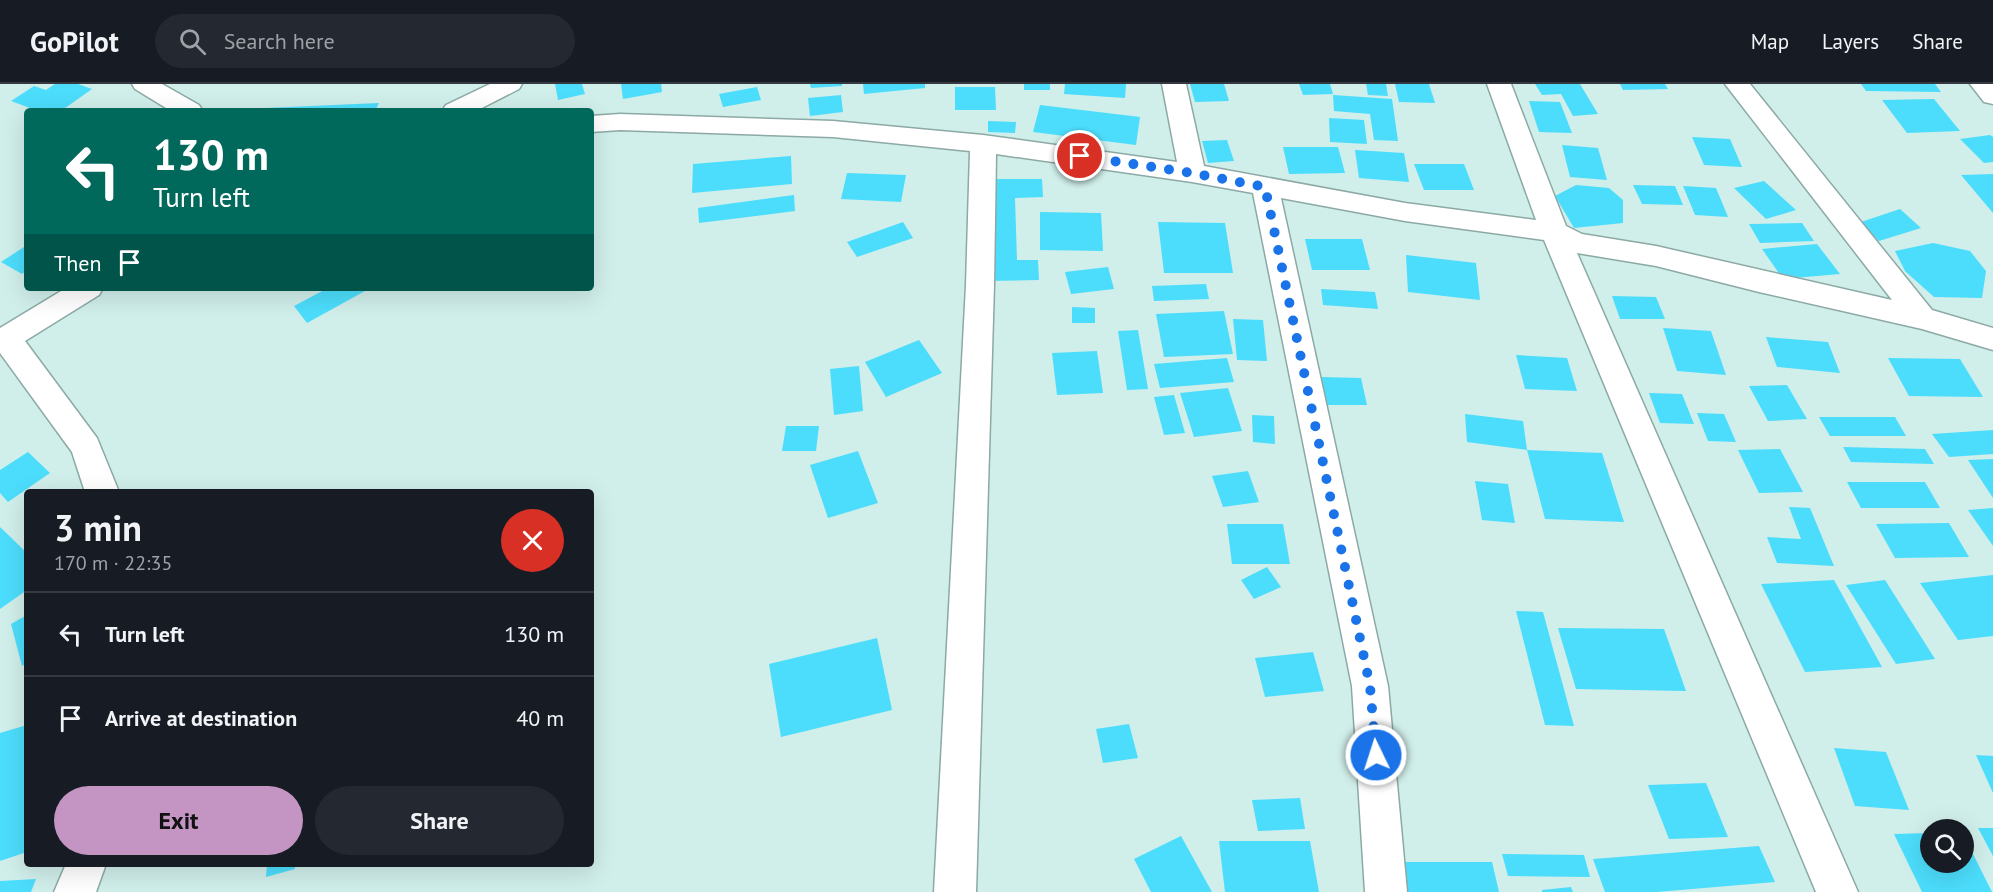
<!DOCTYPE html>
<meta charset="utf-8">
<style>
body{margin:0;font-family:"PT Sans",sans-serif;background:#242831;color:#f1f3f6;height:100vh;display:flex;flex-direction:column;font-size:22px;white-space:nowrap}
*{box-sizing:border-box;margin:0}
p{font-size:20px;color:#9ea1a6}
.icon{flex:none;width:33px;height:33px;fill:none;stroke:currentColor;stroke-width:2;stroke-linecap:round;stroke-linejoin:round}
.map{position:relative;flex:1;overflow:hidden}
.details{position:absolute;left:24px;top:405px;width:570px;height:378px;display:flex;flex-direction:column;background:#171b24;border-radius:6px;box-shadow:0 6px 24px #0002}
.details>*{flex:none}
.banner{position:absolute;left:24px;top:24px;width:570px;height:183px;border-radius:6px;box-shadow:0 6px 24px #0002;background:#00695c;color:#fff;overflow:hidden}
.fabs{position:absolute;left:1920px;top:735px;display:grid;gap:12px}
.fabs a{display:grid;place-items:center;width:54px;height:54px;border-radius:50%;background:#171b24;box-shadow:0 6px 24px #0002;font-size:30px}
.pin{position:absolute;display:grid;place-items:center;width:51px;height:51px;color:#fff;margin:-26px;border:3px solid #fff;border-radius:50%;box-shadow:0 2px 6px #0007}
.me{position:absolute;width:66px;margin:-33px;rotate:356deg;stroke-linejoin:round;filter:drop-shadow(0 0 4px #0008)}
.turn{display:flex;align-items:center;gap:21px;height:126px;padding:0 30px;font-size:27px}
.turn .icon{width:78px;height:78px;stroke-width:2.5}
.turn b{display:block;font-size:42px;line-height:51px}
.then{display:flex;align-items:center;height:57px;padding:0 30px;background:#0003;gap:12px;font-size:22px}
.round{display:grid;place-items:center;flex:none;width:63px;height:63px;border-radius:32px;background:#242831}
.headline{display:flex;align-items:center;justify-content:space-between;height:102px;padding:0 30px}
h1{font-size:36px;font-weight:700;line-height:45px}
.action{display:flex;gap:12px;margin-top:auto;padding:12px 30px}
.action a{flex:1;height:69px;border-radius:36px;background:#c494c2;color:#111;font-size:24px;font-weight:700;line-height:69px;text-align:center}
.action a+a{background:#242831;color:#f1f3f6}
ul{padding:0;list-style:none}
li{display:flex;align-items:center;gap:18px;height:84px;padding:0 30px;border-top:2px solid #363941}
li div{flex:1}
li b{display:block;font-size:22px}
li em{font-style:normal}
header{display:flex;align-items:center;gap:36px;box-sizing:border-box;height:84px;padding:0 30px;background:#171b24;border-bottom:2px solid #363941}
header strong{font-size:28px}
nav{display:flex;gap:33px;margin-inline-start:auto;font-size:21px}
.search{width:420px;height:54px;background:#242831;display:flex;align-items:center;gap:15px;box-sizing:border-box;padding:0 21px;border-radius:33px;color:#9ea1a6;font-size:22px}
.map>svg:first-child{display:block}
.building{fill:#4cddfc}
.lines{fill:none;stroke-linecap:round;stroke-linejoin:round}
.minor-casing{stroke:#8ca9a5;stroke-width:3}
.minor{fill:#fff;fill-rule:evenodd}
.route{stroke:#1a73e8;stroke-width:10;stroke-dasharray:0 18}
</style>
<header>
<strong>GoPilot</strong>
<div class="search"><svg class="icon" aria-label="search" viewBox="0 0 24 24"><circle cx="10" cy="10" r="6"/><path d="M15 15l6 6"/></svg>Search here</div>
<nav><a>Map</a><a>Layers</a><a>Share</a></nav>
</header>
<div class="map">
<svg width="1993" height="808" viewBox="0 0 1993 808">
<rect width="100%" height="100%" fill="#d0eeea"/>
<g class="building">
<path d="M55 0H78L92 5 61 27H38L11 17 34 2 46 6Z"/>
<path d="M555 0H582L585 10 558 16Z"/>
<path d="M621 0H661L662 8 623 15Z"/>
<path d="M810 0H842V2L811 4Z"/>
<path d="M863 0H925V4L864 10Z"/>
<rect x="1024" y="0" width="26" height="6"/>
<path d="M1065 0H1126L1125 14 1064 10Z"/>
<path d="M1190 0H1224L1229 17 1195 18Z"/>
<path d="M1299 0H1330L1333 10 1303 11Z"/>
<path d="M1366 0H1386L1388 12 1368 11Z"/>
<path d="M1395 0H1429L1435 19 1399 18Z"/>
<path d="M1535 0H1580L1598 30 1573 32 1561 10 1542 11Z"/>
<path d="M1620 0H1665L1668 5 1623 6Z"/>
<path d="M1861 0H1935L1941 8 1866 7Z"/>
<path d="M757 3 761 16 723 23 719 10Z"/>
<path d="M955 3H995L996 26H955Z"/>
<path d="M841 11 843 28 810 32 808 14Z"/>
<path d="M1333 11 1392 15 1398 57 1374 56 1370 30 1334 27Z"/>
<path d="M1934 15 1960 47 1907 49 1882 16Z"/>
<path d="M1529 17 1560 18 1572 49 1539 48Z"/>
<path d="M379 19 375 27H263L265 24Z"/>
<path d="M1040 21 1140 33 1136 61 1033 48Z"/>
<path d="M1329 34 1364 36 1367 60 1330 58Z"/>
<path d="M988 37 1016 38 1015 49 988 48Z"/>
<path d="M1990 51 1993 53V78L1984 79 1960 55Z"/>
<path d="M1692 53 1730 55 1742 83 1704 81Z"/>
<path d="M1227 56 1234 77 1208 79 1202 57Z"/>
<path d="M1562 61 1598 64 1607 96 1570 93Z"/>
<path d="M1283 63H1338L1345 89 1289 90Z"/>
<path d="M1355 66 1404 69 1409 98 1359 94Z"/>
<path d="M791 72 792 100 692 109 693 80Z"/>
<path d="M1414 80H1464L1474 106H1424Z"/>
<path d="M847 89 906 91 901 118 841 115Z"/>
<path d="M1993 90V129L1961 91Z"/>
<path d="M984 95H1042L1043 113 1015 114 1017 176H1038L1039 196 984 197Z"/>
<path d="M1764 97 1796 126 1766 135 1734 104Z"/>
<path d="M1576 101 1609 104 1623 116V139L1574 144 1555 112Z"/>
<path d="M1633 101 1675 102 1683 121 1642 120Z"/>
<path d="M1683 102 1716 104 1728 133 1695 131Z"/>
<path d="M794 111 795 127 699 139 698 124Z"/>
<path d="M1900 125 1921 144 1879 157 1858 139Z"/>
<path d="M1040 128 1101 129 1103 167 1040 166Z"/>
<path d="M903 138 913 154 857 173 847 158Z"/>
<path d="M1158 138 1225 139 1233 189H1164Z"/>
<path d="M1802 139 1814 157 1760 159 1749 140Z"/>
<path d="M1305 155H1362L1370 186H1312Z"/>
<path d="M1933 159 1970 167 1986 187 1982 214 1934 213 1905 187 1895 167Z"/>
<path d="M1817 160 1840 190 1783 195 1762 165Z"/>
<path d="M27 161V186L22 190 1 178Z"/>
<path d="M1406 171 1476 179 1480 216 1408 208Z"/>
<path d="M1108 183 1114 205 1071 210 1065 188Z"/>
<path d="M1206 200 1209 215 1154 217 1152 202Z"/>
<path d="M328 204H362L365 207 307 239 294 222Z"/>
<path d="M1321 205 1375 208 1378 225 1323 221Z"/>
<path d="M1612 212 1656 213 1665 235H1620Z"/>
<path d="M1072 223 1095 224V239H1072Z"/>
<path d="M1224 227 1233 270 1164 273 1156 230Z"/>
<path d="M1233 235 1263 236 1267 277 1237 276Z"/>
<path d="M1663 244 1711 247 1726 291 1677 287Z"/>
<path d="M1138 246 1148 305 1127 306 1118 247Z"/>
<path d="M1766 253 1828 258 1840 289 1777 283Z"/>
<path d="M919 256 942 289 886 313 865 278Z"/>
<path d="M1097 267 1103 309 1057 311 1052 269Z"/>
<path d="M1516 271 1567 274 1577 307 1525 305Z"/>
<path d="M1227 274 1234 298 1160 304 1154 280Z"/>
<path d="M1888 274 1960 275 1983 313 1909 312Z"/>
<path d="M859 282 863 327 834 331 830 285Z"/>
<path d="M1321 293 1361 294 1367 321H1326Z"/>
<path d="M1787 301 1807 335 1768 337 1749 302Z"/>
<path d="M1228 304 1242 347 1194 353 1180 309Z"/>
<path d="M1649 309 1682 310 1694 340 1660 339Z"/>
<path d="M1174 311 1185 349 1164 351 1154 313Z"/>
<path d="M1697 329 1724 330 1736 358 1708 357Z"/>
<path d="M1465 330 1523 337 1527 366 1467 358Z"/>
<path d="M1252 331 1274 332 1275 360 1253 358Z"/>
<path d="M1819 333H1895L1906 352H1830Z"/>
<path d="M786 342H819L816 367H782Z"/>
<path d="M1993 346V370L1949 373 1932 350Z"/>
<path d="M1843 363 1925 365 1934 380 1851 378Z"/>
<path d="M1780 365 1803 408 1759 409 1738 366Z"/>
<path d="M1527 366 1602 369 1624 438 1545 435Z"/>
<path d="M858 367 878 419 828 434 810 381Z"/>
<path d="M28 368 50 389 8 418 0 409V386Z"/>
<path d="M1993 375V414L1968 376Z"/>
<path d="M1248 387 1259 418 1223 423 1212 392Z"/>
<path d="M1475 397 1508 400 1515 439 1482 436Z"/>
<path d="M1847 398H1925L1940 424H1861Z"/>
<path d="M1789 423 1810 424 1834 482 1777 479 1767 453 1801 455Z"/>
<path d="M1993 424V462L1968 426Z"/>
<path d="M1949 439 1969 473 1895 474 1876 440Z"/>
<path d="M1227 440H1283L1290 480H1232Z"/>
<path d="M0 443 27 469V506L0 525Z"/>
<path d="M1267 483 1281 503 1254 515 1241 496Z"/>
<path d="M1993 491V552L1958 556 1920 499Z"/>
<path d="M1834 496 1882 583 1805 588 1761 500Z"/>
<path d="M1885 496 1935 575 1896 580 1846 501Z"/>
<path d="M1516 527 1543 528 1574 642 1545 641Z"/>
<path d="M27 531V579L22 582 11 540Z"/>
<path d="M1558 544 1664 545 1686 607 1576 605Z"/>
<path d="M877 554 892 626 781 653 769 580Z"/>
<path d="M1313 568 1324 607 1265 613 1255 574Z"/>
<path d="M1129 640 1138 674 1103 679 1096 645Z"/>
<path d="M27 641V768L0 777V649Z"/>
<path d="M1834 664 1886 668 1909 726 1855 722Z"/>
<path d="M1976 671 1993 672V709Z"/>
<path d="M1706 699 1728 753 1669 755 1648 701Z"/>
<path d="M1300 714 1305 745 1258 747 1252 716Z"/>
<path d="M1978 744H1993V772Z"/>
<path d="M1930 749V778H1964V752L1992 808H1922L1894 750Z"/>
<path d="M1181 752 1212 808H1151L1134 775Z"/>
<path d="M1219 757H1310L1319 808H1225Z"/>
<path d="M1759 762 1775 798 1657 808H1605L1593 775Z"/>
<path d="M1502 770 1584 771 1590 793 1508 792Z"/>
<path d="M1399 778H1492L1499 808H1405Z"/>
<path d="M267 780H295V785L266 793Z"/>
<path d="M36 795 31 808H0V797Z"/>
<path d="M1571 803 1573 808H1542V806Z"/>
</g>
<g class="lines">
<g class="minor-casing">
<g id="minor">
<path d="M132 0H162L199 21 203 27H171L135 5Z"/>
<path d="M490 0H522L519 5 476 27H442L446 21Z"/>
<path d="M1162 0H1186L1204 82 1405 119 1536 136 1487 0H1511L1566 142 1582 150 1656 162 1892 216 1725 0H1750L1932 226 1993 244V266L1922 245 1759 208 1656 182 1577 169 1858 808H1816L1544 156 1405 137 1281 114 1388 602 1407 808H1365L1352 602 1253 109 1192 98 996 70 994 201 976 808H934L966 201 970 67 833 53 620 46 591 48V32L620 30 833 37 983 51 1177 78Z"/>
<path d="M1970 0H1993V20L1984 18Z"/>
<path d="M66 204H103L99 211 25 257 97 354 119 408H85L72 368 0 269V244Z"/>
<path d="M66 780H106L96 808H54Z"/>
</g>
</g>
<use href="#minor" class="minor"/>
</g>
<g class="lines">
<path class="route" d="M1080 72 1192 89 1265 103 1370 602 1376 671"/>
</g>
</svg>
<div class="fabs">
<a><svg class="icon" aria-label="search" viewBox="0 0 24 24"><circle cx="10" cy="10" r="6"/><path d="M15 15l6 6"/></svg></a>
</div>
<div class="pin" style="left:1080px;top:72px;background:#d93025"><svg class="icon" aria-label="arrive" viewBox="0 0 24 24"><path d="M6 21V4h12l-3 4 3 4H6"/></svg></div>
<svg class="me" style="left:1376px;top:671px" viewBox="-20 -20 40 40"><circle r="17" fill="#1a73e8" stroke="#fff" stroke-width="3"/><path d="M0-11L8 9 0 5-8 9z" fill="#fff"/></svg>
<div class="banner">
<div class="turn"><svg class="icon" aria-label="left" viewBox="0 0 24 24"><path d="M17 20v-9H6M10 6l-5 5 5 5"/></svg><div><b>130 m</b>Turn left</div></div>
<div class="then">Then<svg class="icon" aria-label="arrive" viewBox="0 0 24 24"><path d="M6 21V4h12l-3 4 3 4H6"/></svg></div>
</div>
<section class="details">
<div class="headline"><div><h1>3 min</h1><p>170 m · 22:35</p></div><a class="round" style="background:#d93025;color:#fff"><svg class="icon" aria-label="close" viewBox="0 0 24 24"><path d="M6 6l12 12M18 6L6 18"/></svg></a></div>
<ul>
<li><svg class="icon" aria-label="left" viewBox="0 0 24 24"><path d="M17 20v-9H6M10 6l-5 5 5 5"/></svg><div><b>Turn left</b></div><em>130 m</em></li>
<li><svg class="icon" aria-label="arrive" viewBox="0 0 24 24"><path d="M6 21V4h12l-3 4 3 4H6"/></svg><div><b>Arrive at destination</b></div><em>40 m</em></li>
</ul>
<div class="action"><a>Exit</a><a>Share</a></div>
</section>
</div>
